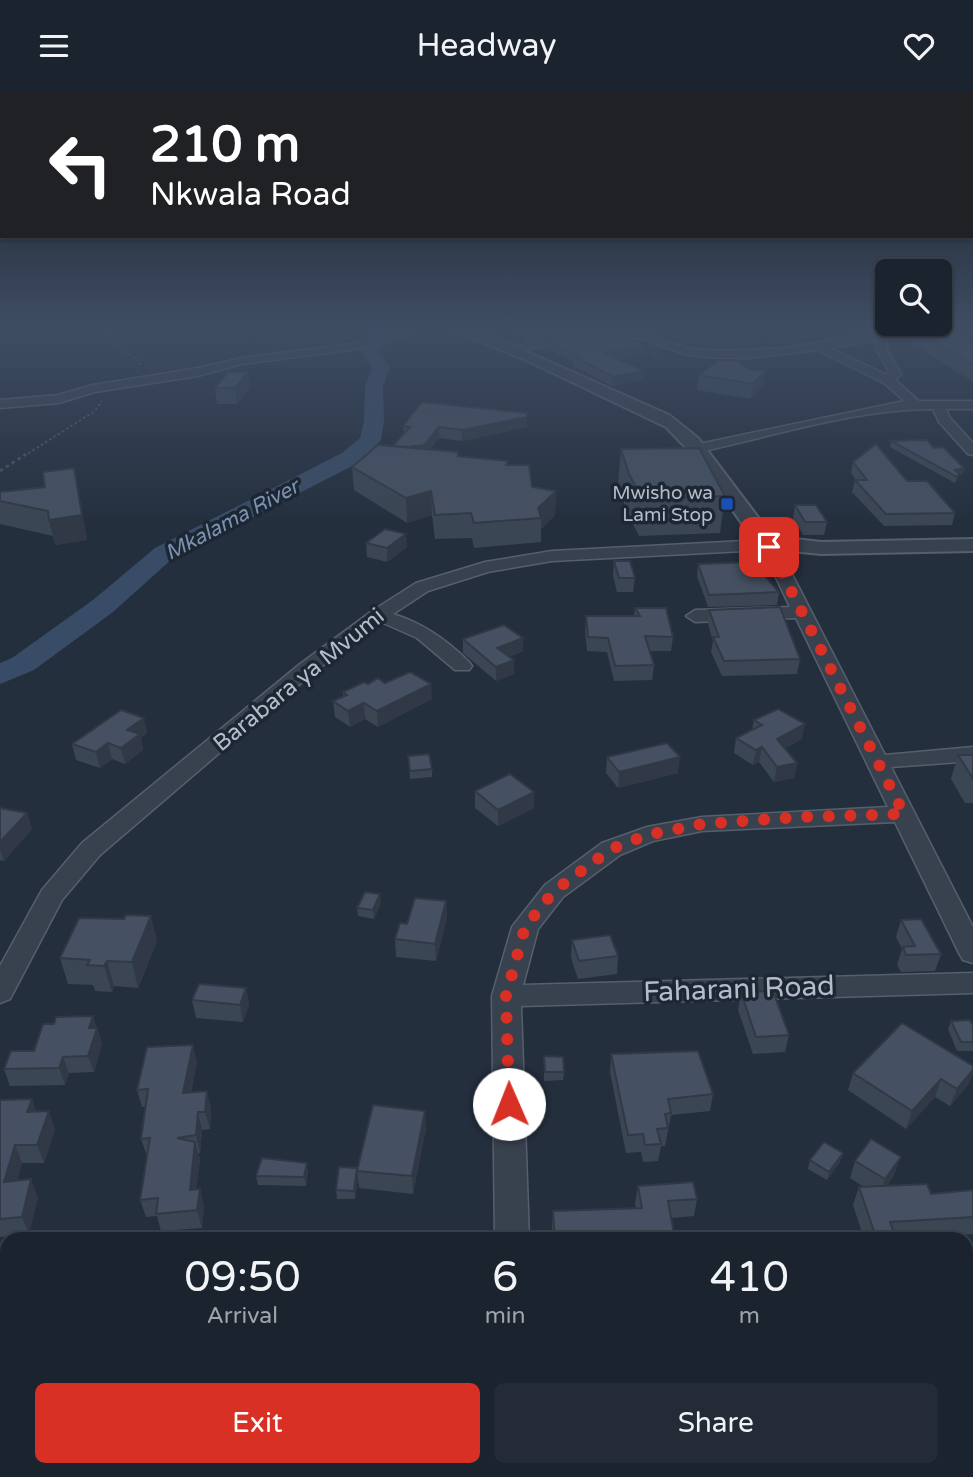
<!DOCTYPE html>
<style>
body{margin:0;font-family:"Varela Round",sans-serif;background:#242b36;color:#f1f3f6;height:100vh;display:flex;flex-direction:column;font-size:26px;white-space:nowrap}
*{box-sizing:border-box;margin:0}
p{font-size:23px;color:#a0a4aa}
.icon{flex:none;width:38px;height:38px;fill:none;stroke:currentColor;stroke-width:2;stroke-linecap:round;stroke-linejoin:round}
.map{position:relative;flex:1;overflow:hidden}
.drawer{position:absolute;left:0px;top:1141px;width:973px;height:245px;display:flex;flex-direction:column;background:#1b232e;border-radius:21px 21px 0 0;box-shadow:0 2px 5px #0004,0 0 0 2px #39404a}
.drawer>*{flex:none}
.hud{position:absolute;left:0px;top:0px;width:973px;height:147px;box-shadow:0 2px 5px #0004,0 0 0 2px #39404a;background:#202124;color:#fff;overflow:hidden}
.tools{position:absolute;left:875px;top:168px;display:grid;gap:14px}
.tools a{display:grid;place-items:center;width:77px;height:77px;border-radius:10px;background:#1b232e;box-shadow:0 2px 5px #0004,0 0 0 2px #39404a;font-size:35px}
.pin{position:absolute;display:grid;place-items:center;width:60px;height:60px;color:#fff;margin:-30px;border-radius:14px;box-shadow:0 4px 10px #0006}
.me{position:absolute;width:77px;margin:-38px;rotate:359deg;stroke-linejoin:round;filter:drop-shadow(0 0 5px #0008)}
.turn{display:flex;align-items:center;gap:24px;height:147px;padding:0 35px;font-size:32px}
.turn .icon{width:91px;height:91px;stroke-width:2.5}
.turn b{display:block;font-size:49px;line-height:60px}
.eta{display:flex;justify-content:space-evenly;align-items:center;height:119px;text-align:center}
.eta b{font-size:42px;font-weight:600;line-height:49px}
.action{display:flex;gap:14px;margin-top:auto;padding:14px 35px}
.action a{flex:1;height:80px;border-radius:10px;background:#d93025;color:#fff;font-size:28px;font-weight:600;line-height:80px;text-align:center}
.action a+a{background:#242b36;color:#f1f3f6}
header{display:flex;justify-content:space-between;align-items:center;height:91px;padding:0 35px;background:#1b232e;font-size:32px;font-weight:600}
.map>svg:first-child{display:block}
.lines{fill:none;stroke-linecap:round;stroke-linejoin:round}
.river{fill:#394c67;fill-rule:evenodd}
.minor-casing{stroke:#565f6c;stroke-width:3}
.tertiary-casing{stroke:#565f6c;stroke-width:4}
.path-far1{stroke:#44595c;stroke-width:2;stroke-dasharray:2.5 2.5;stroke-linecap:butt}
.path{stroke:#44595c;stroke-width:2.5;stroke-dasharray:3.5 3.5;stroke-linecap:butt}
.minor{fill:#38414e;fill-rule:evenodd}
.tertiary{fill:#38414e;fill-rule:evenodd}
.wall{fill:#3b4654}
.shaded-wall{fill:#303945}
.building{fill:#455162;stroke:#303945;stroke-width:2}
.route{stroke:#d93025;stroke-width:12;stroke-dasharray:0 21.6}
.transit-dot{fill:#1a4fb4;stroke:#1d2633;stroke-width:2.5}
.labels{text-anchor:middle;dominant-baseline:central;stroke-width:7;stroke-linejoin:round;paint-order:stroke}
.far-poi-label{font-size:19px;fill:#b4bcc9;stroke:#1d2633;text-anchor:end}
.far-water-label{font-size:21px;font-style:italic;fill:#7c92b1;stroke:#1d2633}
.street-label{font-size:23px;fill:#b4bcc9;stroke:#1d2633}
.near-street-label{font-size:28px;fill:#b4bcc9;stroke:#1d2633}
</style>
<header><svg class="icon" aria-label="menu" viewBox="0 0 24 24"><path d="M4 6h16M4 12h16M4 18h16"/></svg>Headway<svg class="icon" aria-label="heart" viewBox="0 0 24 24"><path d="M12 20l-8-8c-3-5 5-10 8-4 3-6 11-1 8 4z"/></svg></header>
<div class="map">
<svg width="973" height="1386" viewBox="0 0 973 1386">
<rect width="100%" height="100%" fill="#242f3e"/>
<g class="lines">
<path class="river" d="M374 238H391L378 261 390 276 383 296 384 330 381 349 358 372 173 467 113 521 34 579 0 593V572L12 567 93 509 155 457 342 362 360 347 364 330 365 296 372 276 360 261Z"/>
<g class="minor-casing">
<g id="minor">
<path d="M400 238H415L389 251 351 259 242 273 198 285 95 301 59 312 0 317V309L58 304 93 294 198 277 242 267 351 253 382 246Z"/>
<path d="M614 238H644L664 250 688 257 717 260 785 257 894 238H919L886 246 887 259 901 283 895 289 919 310H973V318H946L950 327 973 352V364L968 363 939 331 933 318C856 318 774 345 699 361L694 360V354L699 353 904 310 884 292 817 259 750 267H717L683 263 644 248 611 245 578 248 514 261 508 258 562 244ZM875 249 876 259 888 278 887 284 830 257Z"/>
<path d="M785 448 793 453 791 456 779 458 885 664 973 656V670L891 676 973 836V872L963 869 959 862 895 731 702 740 653 750 620 764 563 806 538 838 523 894 973 882V902L521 915 529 1148H495L492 905 512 836 545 794 602 752 647 736 702 726 888 716 796 527 695 531 686 525 695 519 790 516 763 459 552 470 488 481 428 500 393 523C423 532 447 549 469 571L472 575 469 579H455L417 547 381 531 314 581 100 764 62 809 10 908 0 912V875L42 799 82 752 300 573 372 520 416 492 485 471 552 460Z"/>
<rect x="498" y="1379" width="40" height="7"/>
</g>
</g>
<g class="tertiary-casing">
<path id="tertiary" d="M449 238H471L498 248 669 324 698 347 757 425 768 437 786 447 821 451 973 448V460L821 463 791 460 766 453 743 434 698 369 666 336 526 269Z"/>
</g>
<g class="path-far1">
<path d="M105 238 113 253 140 271 138 277"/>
<path d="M653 261 657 269"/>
<path d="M24 365 95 320 102 310"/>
</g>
<path class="path" d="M0 380 26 363"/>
<use href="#minor" class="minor"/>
<use href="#tertiary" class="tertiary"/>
</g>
<g class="wall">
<path d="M513 238H588L529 250 512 242Z"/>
<path d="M907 238H951L973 252V291L905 247Z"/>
<path d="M545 249 644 264 619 268 645 280 644 289 612 295 573 275 574 271 545 257Z"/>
<path d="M749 278 765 280 763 295 751 308 697 299 699 284Z"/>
<path d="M248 281 250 297 237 313H217L215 297Z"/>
<path d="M403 335 527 336 462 350 439 347 430 358 458 365 508 374 532 396 556 400 555 424 541 438V451L474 457 472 447 435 448 432 424 407 432 354 399 352 376 393 355 404 343Z"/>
<path d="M891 350 934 357 964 377 962 384H959L955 392 890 356Z"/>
<path d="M621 358 725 405 720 442 639 445 626 419 618 393Z"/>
<path d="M853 371 907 390 955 422 952 434 884 435 852 401 855 389H856L851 382Z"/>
<path d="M74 377 87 449 55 454 53 445 0 433V401L45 396Z"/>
<path d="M795 414 827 431 824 444H803L793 427Z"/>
<path d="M366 452 407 456 387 471 367 466Z"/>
<path d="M614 470 635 487 633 501H617L613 484Z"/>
<path d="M698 473 779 501 777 514 708 516 697 485Z"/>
<path d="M635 517 673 546 671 560H649L654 574 652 589 614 590 607 561 587 560 585 539 586 525H634Z"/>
<path d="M709 519 800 568 797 583 722 585 711 561 713 550 708 533Z"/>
<path d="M463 548 523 560 509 566 514 569V583L496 590 463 562Z"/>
<path d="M385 592 432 608 378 636 365 628 350 636 335 626 333 610 343 606V601L368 593Z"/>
<path d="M754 629 802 648 785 657 797 672 794 687 774 691 759 671 753 674 734 662 736 647 752 639Z"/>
<path d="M147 642 141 647 143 659 125 673 112 668 100 677 76 669 72 653Z"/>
<path d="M958 664H973V712H965L951 688Z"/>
<path d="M408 665 432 678V686L410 688Z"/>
<path d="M607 666 678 682 618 697 606 682Z"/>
<path d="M475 700 534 701V717L498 735 475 717Z"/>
<path d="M0 717 27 722 32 738 4 770 0 769Z"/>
<path d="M446 810 447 827 436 870 396 866 395 848Z"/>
<path d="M381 812 374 828 358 825 357 817Z"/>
<path d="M901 829 941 863 935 880 901 881 897 874 902 858 896 846Z"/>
<path d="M572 849 618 865 617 883 578 888 571 867Z"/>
<path d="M157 850 138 897 114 895 112 901 95 900 93 894 68 893 60 867Z"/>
<path d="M246 897 249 914 243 931 196 927 192 909Z"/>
<path d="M741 901 789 944 785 961 753 963 738 919Z"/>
<path d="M951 930 973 934V960H957L948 938Z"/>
<path d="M97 937 102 953 94 981 69 982 65 994 10 995 4 978 34 960Z"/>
<path d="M611 963 713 1003 710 1020 671 1024 665 1055H661L658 1070 643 1071 641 1061 626 1062 610 981Z"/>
<path d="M544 965 564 981 563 989 544 990Z"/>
<path d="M197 971 191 1002 211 1017 210 1038 202 1039 200 1062H198L200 1069 196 1098 204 1115 202 1137 161 1140 157 1125 146 1126 140 1109 147 1065 141 1048 146 1016H142L137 999Z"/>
<path d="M973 975V983L968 994 950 1015 935 1006 906 1038 848 999 853 982Z"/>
<path d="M0 1009 36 1020 55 1038 44 1072H22L17 1090 38 1106 29 1143 0 1146Z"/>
<path d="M426 1037 413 1103 359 1097 358 1087 355 1108H337L336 1099 357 1077Z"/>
<path d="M843 1062 840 1071 827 1089 808 1078 810 1069Z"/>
<path d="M855 1070 894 1084 887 1095 931 1103 973 1099V1143L899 1148H851L864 1147 853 1114 859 1096H864L850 1087Z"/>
<path d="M308 1080 306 1095 258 1094 256 1085Z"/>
<path d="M638 1095 697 1108 694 1125 671 1127 675 1148H553L552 1138 553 1120 636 1117 635 1113Z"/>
<path d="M973 1165V1220L966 1201V1168L967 1166Z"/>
<path d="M0 1182H3L7 1191V1259L0 1260Z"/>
<path d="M966 1224H973V1292L966 1293Z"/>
<path d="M119 1379H164V1383L132 1386H122Z"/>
<path d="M706 1379H765L763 1386H708Z"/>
</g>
<g class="shaded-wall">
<path d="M536 238H588L529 250V240Z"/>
<path d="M645 255 644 264 604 271 605 262Z"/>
<path d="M645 280 644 289 612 295 613 286Z"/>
<path d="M765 280 763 295 751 308 753 293Z"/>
<path d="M248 281 250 297 237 313 235 297Z"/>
<path d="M527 326V336L462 350V339Z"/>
<path d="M439 336V347L424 365 390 370Z"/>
<path d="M74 377 87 449 55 454 49 429Z"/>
<path d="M964 377 962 384H959L955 392 958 384 953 385 955 379Z"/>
<path d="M431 400 432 424 407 432 406 407Z"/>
<path d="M556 400 555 424 541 438V427L538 417Z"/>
<path d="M406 443 407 456 387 471V457Z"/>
<path d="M523 547V560L497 571V557Z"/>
<path d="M514 569V583L496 590V576Z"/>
<path d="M431 593 432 608 378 636 377 620Z"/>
<path d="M364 612 365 628 350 636 348 620Z"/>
<path d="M144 627 147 642 141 647 143 659 125 673 121 657 127 639Z"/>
<path d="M805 633 802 648 775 663 777 648Z"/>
<path d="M108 652 112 668 100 677 96 661Z"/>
<path d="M762 656 759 671 753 674 756 659Z"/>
<path d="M680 666 678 682 618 697 619 681Z"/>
<path d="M797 672 794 687 774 691 777 676Z"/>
<path d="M534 701V717L498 735V719Z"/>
<path d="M27 722 32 738 4 770 0 759V751Z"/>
<path d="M380 803 381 812 374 828 373 819Z"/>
<path d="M446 810 447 827 436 870 435 853Z"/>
<path d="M151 825 157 850 138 897 132 871Z"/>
<path d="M107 870 114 895 112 901 104 875Z"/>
<path d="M246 897 249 914 243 931 240 914Z"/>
<path d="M93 925 102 953 94 981 88 965 89 937Z"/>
<path d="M193 954 197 971 188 1020 183 1002Z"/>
<path d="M63 966 69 982 65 994 59 977Z"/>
<path d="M973 979V983L968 994 950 1015 957 998Z"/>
<path d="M941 988 935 1006 906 1038 912 1020Z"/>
<path d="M207 1000 211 1017 210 1038 205 1021Z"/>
<path d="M32 1008 38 1026 27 1021Z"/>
<path d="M49 1020 55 1038 44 1072 37 1054Z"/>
<path d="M425 1020 426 1037 413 1103 412 1085Z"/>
<path d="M198 1021 202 1039 200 1062 196 1044Z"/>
<path d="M195 1051 200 1069 194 1116 190 1099Z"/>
<path d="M15 1054 22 1072 12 1108 4 1091Z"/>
<path d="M843 1062 840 1071 827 1089 829 1081Z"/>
<path d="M901 1066 894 1084 879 1106 885 1088Z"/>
<path d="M307 1072 308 1080 306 1095 304 1086Z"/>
<path d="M357 1077 358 1087 355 1108 354 1100Z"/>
<path d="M31 1088 38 1106 29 1143 22 1126Z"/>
<path d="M200 1098 204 1115 202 1137 197 1119Z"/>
<path d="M3 1182 7 1191V1214L0 1202V1192Z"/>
</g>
<g class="building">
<path d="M917 238H951L973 252V274Z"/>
<path d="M609 239 645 255 605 262 645 280 613 286 574 266 580 265 545 249 579 242Z"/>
<path d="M718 269H736L749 278 765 280 753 293 699 284Z"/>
<path d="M228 281H248L235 297H215Z"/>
<path d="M422 311 527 322V326L462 339 439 336 424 354 409 356 393 355 410 336 403 335Z"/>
<path d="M927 349 934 357 943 356 964 377 955 379 959 383 957 386 891 350Z"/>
<path d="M876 353 907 390H927L955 422 886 423 855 389H867L853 371Z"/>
<path d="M378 354 458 361V365L508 370 506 374H529L532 396 556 400 538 417 541 427 474 432 471 422 435 424 431 400 406 407 352 376Z"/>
<path d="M699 357 725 405 642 408 629 383 621 358Z"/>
<path d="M74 377 82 424 49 429 48 420 0 410V401L45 396 43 381Z"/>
<path d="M795 414H816L827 431H805Z"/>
<path d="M385 438 406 443 387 457 366 452Z"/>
<path d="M614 470H630L635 487H619Z"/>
<path d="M753 471 779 501 709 504 698 473Z"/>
<path d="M780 516 800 568 724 570 713 546H719L709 519Z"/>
<path d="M635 517H666L673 546 645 545 654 574 615 575 608 547 588 546 586 525H640Z"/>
<path d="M504 534 523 547 497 557 514 569 496 576 463 548Z"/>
<path d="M410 581 431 593 377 620 364 612 348 620 333 610 347 604 343 601 364 591 368 593 378 587 385 592Z"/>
<path d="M778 618 805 633 777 648 797 672 777 676 762 656 756 659 736 647 762 634 754 629Z"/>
<path d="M121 619 144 627 127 639 140 643 121 657 108 652 96 661 72 653Z"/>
<path d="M667 652 680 666 619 681 607 666Z"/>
<path d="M429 663 432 678 410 680 408 665Z"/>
<path d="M958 664H973V688Z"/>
<path d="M510 683 534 701 498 719 475 700Z"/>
<path d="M0 717 27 722 0 751Z"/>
<path d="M365 801 380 803 373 819 357 817Z"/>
<path d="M415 807 446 810 435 853 395 848 400 832 407 833Z"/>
<path d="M126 824 151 825 132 871 107 870 104 875 87 874 90 869 60 867 79 827 124 828Z"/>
<path d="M921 828 941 863 906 864 903 856 915 855 901 829Z"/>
<path d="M610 844 618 865 579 870 572 849Z"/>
<path d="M199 893 246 897 240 914 192 909Z"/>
<path d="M773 900 789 944 756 946 741 901Z"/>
<path d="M93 925 89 937H97L88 965 63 966 59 977 4 978 11 960H34L43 933H54L56 926Z"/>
<path d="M970 929 973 934V951H961L951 930Z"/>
<path d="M902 932 973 975V979L957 998 941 988 912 1020 853 982Z"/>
<path d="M193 954 183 1002 207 1000 205 1021H198L196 1044 177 1047 195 1051 190 1099 200 1098 197 1119 156 1123 158 1107 140 1109 150 1047 141 1048 148 998 137 999 147 956Z"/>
<path d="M698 960 713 1003 668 1008 671 1022 665 1023 668 1037 657 1038 661 1053 645 1054 643 1043 628 1044 611 963Z"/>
<path d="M544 965 563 966 564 981H545Z"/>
<path d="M32 1008 27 1021 49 1020 37 1054H15L4 1091 31 1088 22 1126 0 1128V1009Z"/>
<path d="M373 1014 425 1020 412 1085 357 1080Z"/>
<path d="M871 1048 901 1066 885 1088 855 1070Z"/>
<path d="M824 1051 843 1062 829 1081 810 1069Z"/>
<path d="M262 1067 307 1072 304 1086 256 1085Z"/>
<path d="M339 1076 357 1077 354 1100 336 1099Z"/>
<path d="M693 1091 697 1108 668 1110 675 1148H555L553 1120 642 1117 638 1095Z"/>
<path d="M927 1093 931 1103 973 1099V1126L890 1131 896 1148H851L876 1146 859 1096Z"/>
<path d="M973 1165V1181L967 1166Z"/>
<path d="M7 1198V1242H0V1199Z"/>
<path d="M966 1224H973V1276L966 1257Z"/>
<path d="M717 1379H751L720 1386Z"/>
</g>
<linearGradient id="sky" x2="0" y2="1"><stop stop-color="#141a22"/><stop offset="0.55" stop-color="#3f4d63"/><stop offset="1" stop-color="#3f4d63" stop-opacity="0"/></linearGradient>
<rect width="973" height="432" fill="url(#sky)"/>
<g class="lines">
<path class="route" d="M509 1013 506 905 525 836 554 800 611 758 647 744 702 733 800 726 904 723 769 456"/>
</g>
<rect class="transit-dot" x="720" y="406" width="14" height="14" rx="3.5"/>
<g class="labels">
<g class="far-poi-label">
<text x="713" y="402">Mwisho wa<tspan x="713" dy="22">Lami Stop</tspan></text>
</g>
<g class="far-water-label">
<text transform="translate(232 429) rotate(-28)">Mkalama River</text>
</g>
<g class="street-label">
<text transform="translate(299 589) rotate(-39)">Barabara ya Mvumi</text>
</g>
<g class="near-street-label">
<text transform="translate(739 898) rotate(-2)">Faharani Road</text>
</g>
</g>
</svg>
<div class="tools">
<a><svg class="icon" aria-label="search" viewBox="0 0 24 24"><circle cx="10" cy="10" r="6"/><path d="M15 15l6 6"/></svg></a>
</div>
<div class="pin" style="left:769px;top:456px;background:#d93025"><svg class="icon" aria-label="arrive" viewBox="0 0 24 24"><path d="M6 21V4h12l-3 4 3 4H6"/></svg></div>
<svg class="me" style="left:509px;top:1013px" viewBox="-20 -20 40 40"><circle r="19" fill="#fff"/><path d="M0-13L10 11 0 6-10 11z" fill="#d93025"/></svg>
<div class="hud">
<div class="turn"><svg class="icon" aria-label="left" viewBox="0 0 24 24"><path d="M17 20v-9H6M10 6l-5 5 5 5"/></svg><div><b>210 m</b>Nkwala Road</div></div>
</div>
<section class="drawer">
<div class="eta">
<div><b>09:50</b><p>Arrival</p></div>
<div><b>6</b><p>min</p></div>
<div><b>410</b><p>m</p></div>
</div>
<div class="action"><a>Exit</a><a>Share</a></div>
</section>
</div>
